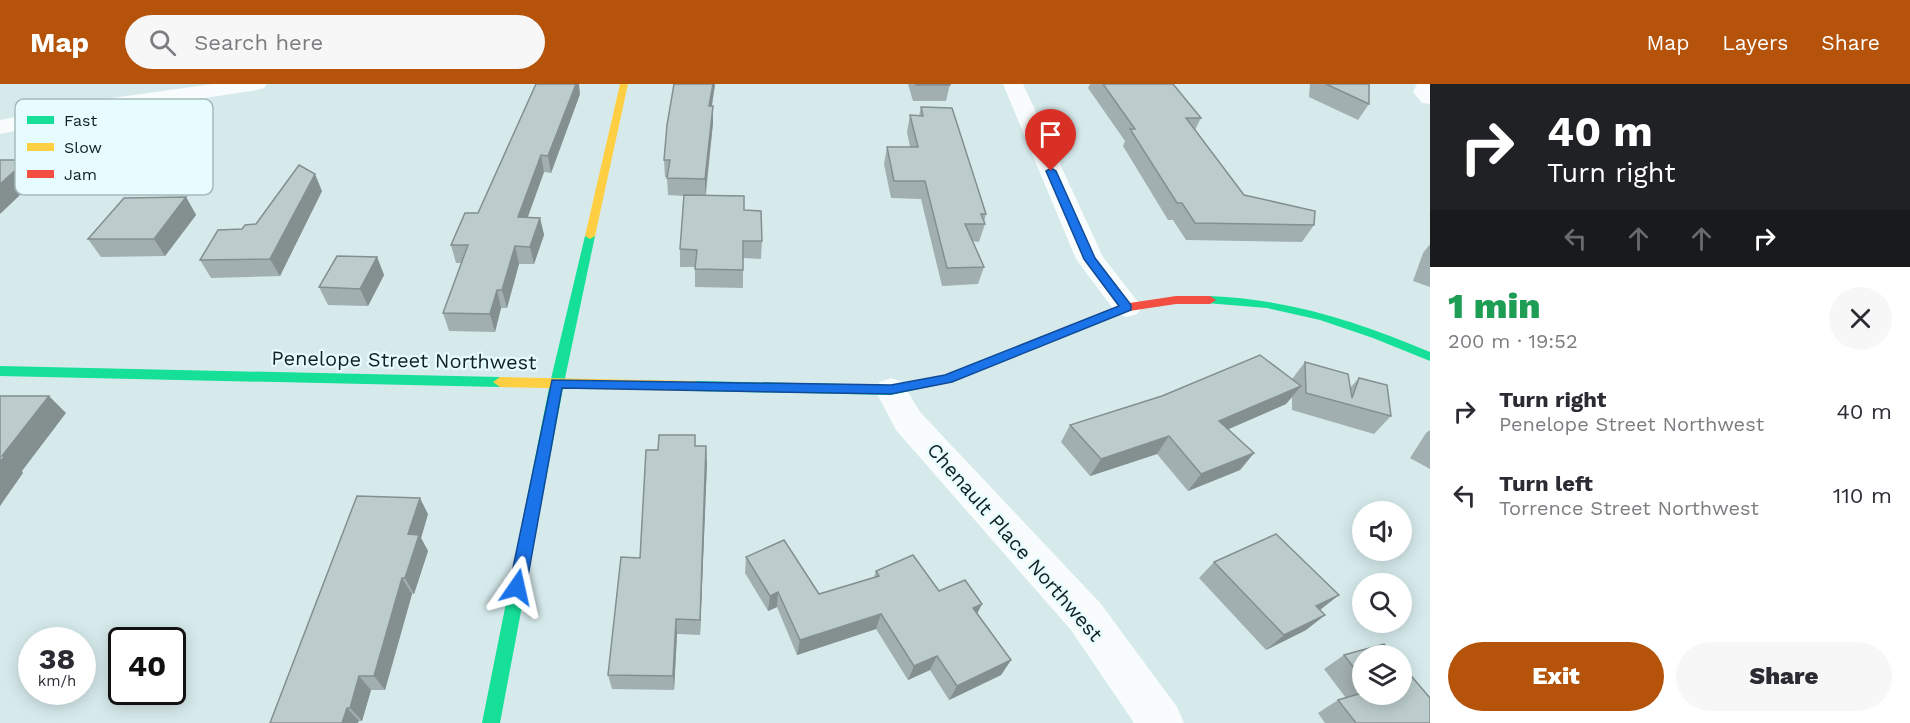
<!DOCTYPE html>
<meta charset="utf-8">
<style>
body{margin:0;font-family:"Work Sans",sans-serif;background:#f7f7f7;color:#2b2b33;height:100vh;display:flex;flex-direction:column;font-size:22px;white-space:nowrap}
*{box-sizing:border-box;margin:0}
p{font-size:20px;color:#7c7c81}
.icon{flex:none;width:33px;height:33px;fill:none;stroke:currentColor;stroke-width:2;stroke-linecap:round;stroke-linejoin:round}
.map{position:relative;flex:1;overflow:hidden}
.sheet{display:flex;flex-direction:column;background:#fff;width:480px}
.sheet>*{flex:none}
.guide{background:#202124;color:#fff;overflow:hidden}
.controls{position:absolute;left:1352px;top:417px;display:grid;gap:12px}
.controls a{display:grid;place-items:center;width:60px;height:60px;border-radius:50%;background:#fff;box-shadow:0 3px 15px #0003;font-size:30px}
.speed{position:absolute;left:18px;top:543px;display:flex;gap:12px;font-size:30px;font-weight:700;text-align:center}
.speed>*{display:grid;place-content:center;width:78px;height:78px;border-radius:50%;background:#fff;box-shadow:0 3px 15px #0003;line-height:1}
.speed small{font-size:15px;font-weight:400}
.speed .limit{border:3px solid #111;border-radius:9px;background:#fff;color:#111}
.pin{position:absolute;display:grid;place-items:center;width:51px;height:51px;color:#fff;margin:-62px -26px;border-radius:50% 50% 50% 0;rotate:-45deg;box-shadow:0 0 6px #0007}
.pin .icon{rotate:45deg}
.me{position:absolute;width:66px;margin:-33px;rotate:11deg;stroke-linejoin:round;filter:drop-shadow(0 0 4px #0008)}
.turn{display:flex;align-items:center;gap:21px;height:126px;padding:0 18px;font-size:27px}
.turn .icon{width:78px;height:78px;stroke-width:2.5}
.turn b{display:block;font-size:42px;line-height:51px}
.lanes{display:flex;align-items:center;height:57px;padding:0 18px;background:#0003;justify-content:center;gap:30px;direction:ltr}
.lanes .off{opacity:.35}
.round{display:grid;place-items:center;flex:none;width:63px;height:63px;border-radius:32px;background:#f7f7f7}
.overview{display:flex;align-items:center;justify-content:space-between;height:102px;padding:0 18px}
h1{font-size:36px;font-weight:800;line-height:45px;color:#1e9e55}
.action{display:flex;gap:12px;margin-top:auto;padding:12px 18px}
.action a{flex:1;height:69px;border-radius:36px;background:#b45309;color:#fff;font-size:24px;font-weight:800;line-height:69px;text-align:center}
.action a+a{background:#f7f7f7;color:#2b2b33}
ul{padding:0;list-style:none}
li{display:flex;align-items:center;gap:18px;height:84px;padding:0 18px}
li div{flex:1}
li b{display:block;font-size:22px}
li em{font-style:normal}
header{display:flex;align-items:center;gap:36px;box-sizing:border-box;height:84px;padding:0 30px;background:#b45309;color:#fff}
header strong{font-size:28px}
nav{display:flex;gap:33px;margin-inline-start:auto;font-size:21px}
.search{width:420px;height:54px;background:#f7f7f7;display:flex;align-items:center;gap:15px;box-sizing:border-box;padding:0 21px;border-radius:33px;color:#7c7c81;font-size:22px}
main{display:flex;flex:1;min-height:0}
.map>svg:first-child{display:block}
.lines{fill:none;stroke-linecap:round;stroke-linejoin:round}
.street{fill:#f9fcfc;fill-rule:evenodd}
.fast{fill:#16e098;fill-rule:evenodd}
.slow{fill:#ffcf43;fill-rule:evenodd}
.jam{fill:#f24e42;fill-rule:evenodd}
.wall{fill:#a2afb0}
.shaded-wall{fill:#848f90}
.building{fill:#bccccd;stroke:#848f90;stroke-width:1.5}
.route{fill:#1a73e8;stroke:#114b97;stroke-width:1.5}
.labels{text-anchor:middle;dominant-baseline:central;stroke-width:4.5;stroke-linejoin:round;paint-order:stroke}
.street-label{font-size:20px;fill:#122021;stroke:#e6fcfe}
.key{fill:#e6fcfe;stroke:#a6babc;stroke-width:1.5}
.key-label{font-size:16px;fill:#122021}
</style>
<header>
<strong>Map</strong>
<div class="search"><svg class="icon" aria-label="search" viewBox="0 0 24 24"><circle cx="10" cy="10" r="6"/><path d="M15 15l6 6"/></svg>Search here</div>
<nav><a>Map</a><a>Layers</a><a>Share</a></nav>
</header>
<main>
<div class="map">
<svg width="1430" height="639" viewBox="0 0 1430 639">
<rect width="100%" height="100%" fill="#d6eaec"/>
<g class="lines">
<g class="street">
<path d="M213 0H267L264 4 257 6 91 31 0 50V36L91 17Z"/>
<path d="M1003 0H1023L1103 173 1142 223 1137 230 1127 233 1117 230 1076 175Z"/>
<path d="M1417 0H1430V20L1422 19 1413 8Z"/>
<path d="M891 294 902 298 920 328 1101 520 1177 623 1184 639H1134L1071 546 896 346 875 306 880 298Z"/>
</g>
<g class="fast">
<path d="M590 149 595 152 564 299 500 639H482L550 299 585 152Z"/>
<path d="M1210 212C1288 215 1359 238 1430 268V277L1373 254 1320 236 1267 224 1206 219 1204 216Z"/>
<path d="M1062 245 1068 249 1066 252 952 298 891 311 695 307 688 302 695 297 891 301 945 291Z"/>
<path d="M0 282 500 293 507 298 500 303 0 292Z"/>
</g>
<g class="slow">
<path d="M620 0H628L595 152 590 155 585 152Z"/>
<path d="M500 293 695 297 702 302 695 307 500 303 493 298Z"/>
</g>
<path class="jam" d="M1176 212H1210L1216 216 1210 220H1176L1129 227 1066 252H1058L1056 249 1058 246 1123 220Z"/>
</g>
<g class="wall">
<path d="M674 0H715L712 22 713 39 706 111 744 126 762 157 761 175 743 174V204L695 203V183H680V165L684 112 668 111 667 93H665L664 76Z"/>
<path d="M908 0H950L946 17H913Z"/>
<path d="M1090 0H1173L1201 34 1195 46 1244 111 1314 141 1302 158 1186 156 1173 136H1168L1123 62 1125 57 1088 4Z"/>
<path d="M1310 0H1369V20L1358 36 1309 13Z"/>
<path d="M580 10 551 89 544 88 528 133 540 134 544 151 534 180H519L507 224H501L495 248 449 247 443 229 462 179H456L451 161Z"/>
<path d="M921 23 986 130 984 138 985 140 979 158 972 157 984 183 978 200 942 202 921 115 891 114 884 80 887 63H910L907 48 910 31 919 32Z"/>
<path d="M322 107 280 192 211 194 200 176 242 145 256 140Z"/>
<path d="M186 113 196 131 165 172 101 173 88 155Z"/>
<path d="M1430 160V203L1413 197 1423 169Z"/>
<path d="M377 173 384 191 368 222 328 221 319 203Z"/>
<path d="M1305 278 1350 304 1359 294 1391 332 1374 350 1292 326V313L1286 320 1228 345 1254 369 1240 386 1188 407 1157 370 1090 392 1061 358 1070 341 1292 295Z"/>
<path d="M1430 346V385L1410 374 1426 349Z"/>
<path d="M695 362 707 379 700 551 677 550 674 606 612 605 608 591 640 474 658 366Z"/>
<path d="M428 430 421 454 428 467 414 510H412L385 606H371L362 637 270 639Z"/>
<path d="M746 473 819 510 874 493 876 487 939 507 982 520 977 530 1011 576 1001 591 949 616 930 586 908 596 876 545 797 571 777 523 768 527 745 489Z"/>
<path d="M1214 478 1320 526 1325 531 1306 546 1266 566 1199 494Z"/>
<path d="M1344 571 1362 572V610L1430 639H1325L1318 629 1338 616 1346 614 1324 585Z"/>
</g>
<g class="shaded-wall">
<path d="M576 0H579L580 10 551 89 548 72Z"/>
<path d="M713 0H715L709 39V22Z"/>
<path d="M713 22V39L705 112V95Z"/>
<path d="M541 71 544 88 521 151 518 133Z"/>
<path d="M27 76 39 93 0 130V100Z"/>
<path d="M315 90 322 107 280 192 270 175Z"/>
<path d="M186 113 196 131 165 172 154 155Z"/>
<path d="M540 134 544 151 534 180 530 163Z"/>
<path d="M515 162 519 180 507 224 502 206Z"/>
<path d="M377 173 384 191 368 222 360 205Z"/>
<path d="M497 206 501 224 495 248 490 230Z"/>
<path d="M1301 302 1286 320 1206 355 1219 337Z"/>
<path d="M49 312 66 329 22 387 23 389 0 422V378L2 372Z"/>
<path d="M1169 352 1157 370 1090 392 1101 375Z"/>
<path d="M706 362 707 379 700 551V536Z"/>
<path d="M1254 369 1240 386 1188 407 1201 390Z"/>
<path d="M420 414 428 430 421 454 428 467 414 510 405 494 408 450Z"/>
<path d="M402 494 412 510 385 606 374 592Z"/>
<path d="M778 508 777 523 768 527 770 512Z"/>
<path d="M1339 511 1320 526 1316 522Z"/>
<path d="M982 520 974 535 973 524Z"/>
<path d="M881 530 876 545 797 571 800 556Z"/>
<path d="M1325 531 1306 546 1266 566 1284 551Z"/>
<path d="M676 535 677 550 674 606 673 592Z"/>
<path d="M937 572 930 586 908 596 914 582Z"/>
<path d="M1011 576 1001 591 949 616 957 602Z"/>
<path d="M359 592 371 606 362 637 350 624Z"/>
<path d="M347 624 359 637 358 639H342Z"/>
</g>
<g class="building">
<path d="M536 0H576L548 72 541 71 518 133 540 134 530 163 515 162 502 206H497L490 230 443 229 468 161H451L465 129H478Z"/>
<path d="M674 0H713L709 22H713L705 95 667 94 670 76H664L667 41Z"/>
<rect x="916" y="0" width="34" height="1"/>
<path d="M1103 0H1173L1201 34H1186L1244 111 1315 127 1314 141 1195 139 1182 119H1177L1130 45H1135Z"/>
<path d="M1326 0H1369V20Z"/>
<path d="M921 23 952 24 986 130H981L985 140H965L984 183 947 184 925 97H894L887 63H918L910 31 923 32Z"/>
<path d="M0 76H27L0 100Z"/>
<path d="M299 81 315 90 270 175 200 176 218 146 242 145 245 141 256 140Z"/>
<path d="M684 111 744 112V126L761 127 762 157H743V186L695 185 697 166 680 165Z"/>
<path d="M186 113 154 155H88L124 114Z"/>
<path d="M337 172 377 173 360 205 319 203Z"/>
<path d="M1260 271 1301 302 1219 337 1254 369 1201 390 1169 352 1101 375 1070 341 1162 312Z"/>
<path d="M1305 278 1348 290 1352 314 1359 294 1387 301 1391 332 1306 309Z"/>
<path d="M0 312H49L2 372H5L0 378Z"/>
<path d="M659 351H695V362H706L700 536 676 535 673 592 608 591 621 473 640 474 646 366H658Z"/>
<path d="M357 412 420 414 408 450 419 451 405 494H402L374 592H359L350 624H347L342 639H270Z"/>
<path d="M1276 450 1339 511 1316 522 1325 531 1284 551 1214 478Z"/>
<path d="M784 456 819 510 879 492 876 487 913 471 939 507 965 496 982 520 973 524 1011 576 957 602 937 572 914 582 881 530 800 556 778 508 770 512 746 473Z"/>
<path d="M1384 560 1394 572H1362V594L1344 571Z"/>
<path d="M1401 580 1430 614V639H1356L1338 616 1362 609V610H1401Z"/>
</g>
<path class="route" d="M1051 84 1056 87 1095 174 1131 221V226L952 298 891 310 562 304 526 503 523 508 517 511 511 508 509 503 552 296 891 301 945 291 1119 222 1084 175 1046 87Z"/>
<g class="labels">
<g class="street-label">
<text transform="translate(404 276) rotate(1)">Penelope Street Northwest</text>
<text transform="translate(1015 458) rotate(49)">Chenault Place Northwest</text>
</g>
</g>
<rect x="15" y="15" width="198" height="96" rx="9" class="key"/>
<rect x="27" y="32" width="27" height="8" fill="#16e098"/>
<rect x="27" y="59" width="27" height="8" fill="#ffcf43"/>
<rect x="27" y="86" width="27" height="8" fill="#f24e42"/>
<g class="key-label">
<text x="64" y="42">Fast</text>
<text x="64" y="69">Slow</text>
<text x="64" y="96">Jam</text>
</g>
</svg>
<div class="controls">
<a><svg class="icon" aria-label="sound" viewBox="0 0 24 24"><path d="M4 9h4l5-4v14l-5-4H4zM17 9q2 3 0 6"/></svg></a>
<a><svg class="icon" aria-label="search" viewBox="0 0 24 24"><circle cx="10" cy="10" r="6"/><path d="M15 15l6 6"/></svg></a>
<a><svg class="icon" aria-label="layers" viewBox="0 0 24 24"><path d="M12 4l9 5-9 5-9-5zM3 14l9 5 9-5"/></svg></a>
</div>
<div class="speed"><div>38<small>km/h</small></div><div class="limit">40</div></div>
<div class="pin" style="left:1051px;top:87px;background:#d93025"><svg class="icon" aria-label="arrive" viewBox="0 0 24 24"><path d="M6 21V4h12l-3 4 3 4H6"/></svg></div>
<svg class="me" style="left:517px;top:503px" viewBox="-20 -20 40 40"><path d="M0-17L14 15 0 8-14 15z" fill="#1a73e8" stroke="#fff" stroke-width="4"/></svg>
</div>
<section class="sheet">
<div class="guide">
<div class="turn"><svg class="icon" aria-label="right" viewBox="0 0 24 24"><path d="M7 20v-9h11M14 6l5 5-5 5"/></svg><div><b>40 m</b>Turn right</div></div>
<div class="lanes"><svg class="icon off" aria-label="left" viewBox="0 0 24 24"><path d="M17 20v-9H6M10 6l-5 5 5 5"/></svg><svg class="icon off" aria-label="ahead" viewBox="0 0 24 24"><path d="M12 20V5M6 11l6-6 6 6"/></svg><svg class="icon off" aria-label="ahead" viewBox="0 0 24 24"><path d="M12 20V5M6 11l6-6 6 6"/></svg><svg class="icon" aria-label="right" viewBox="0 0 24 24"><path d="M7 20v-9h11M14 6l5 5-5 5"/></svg></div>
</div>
<div class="overview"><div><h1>1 min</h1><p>200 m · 19:52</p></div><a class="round"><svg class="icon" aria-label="close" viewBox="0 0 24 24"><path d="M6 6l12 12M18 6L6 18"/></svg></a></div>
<ul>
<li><svg class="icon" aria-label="right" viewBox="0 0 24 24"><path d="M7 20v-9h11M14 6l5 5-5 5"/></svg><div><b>Turn right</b><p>Penelope Street Northwest</p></div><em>40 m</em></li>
<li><svg class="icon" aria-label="left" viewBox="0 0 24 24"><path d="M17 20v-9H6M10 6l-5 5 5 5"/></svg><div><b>Turn left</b><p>Torrence Street Northwest</p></div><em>110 m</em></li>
</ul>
<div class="action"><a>Exit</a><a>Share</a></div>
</section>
</main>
